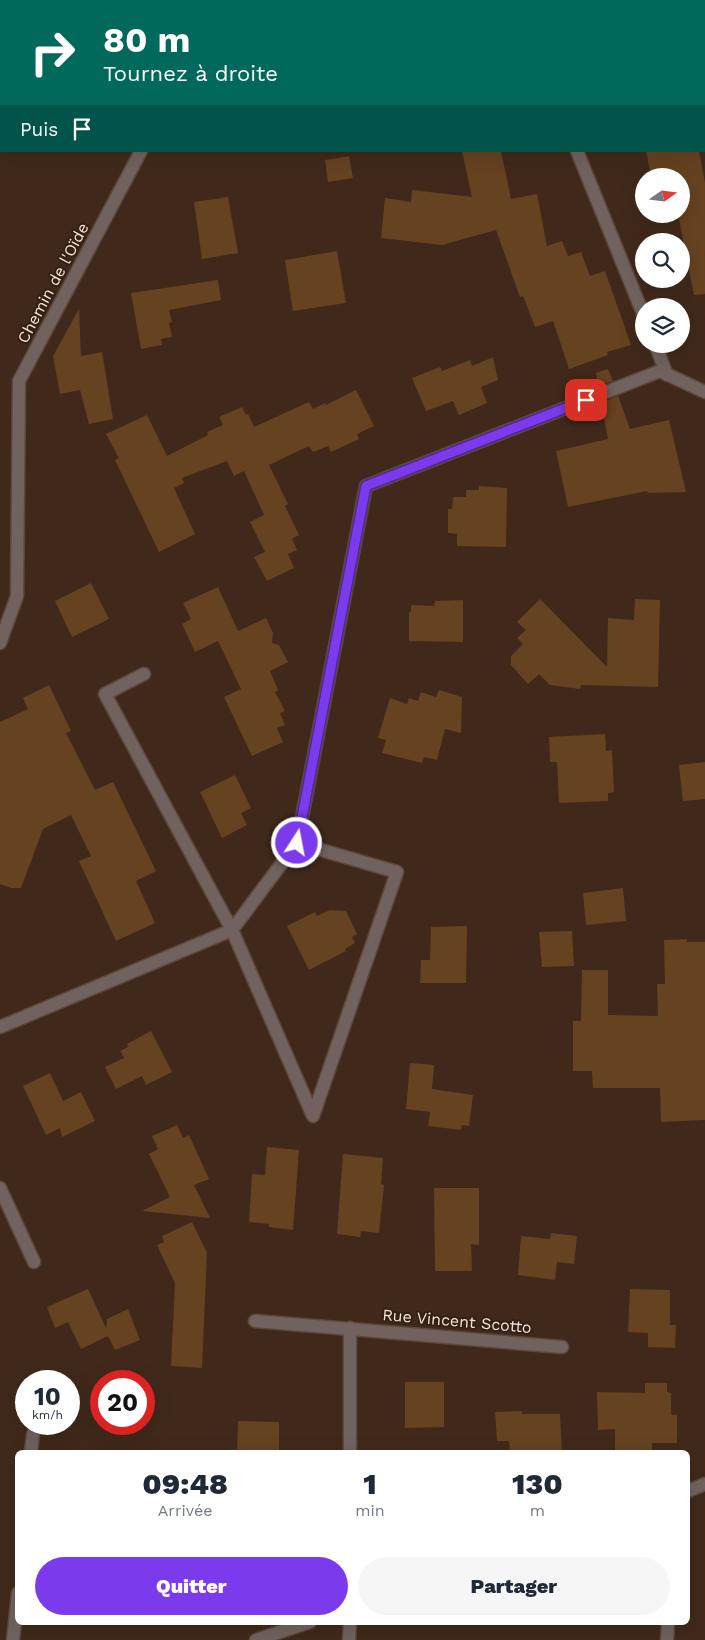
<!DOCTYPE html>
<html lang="fr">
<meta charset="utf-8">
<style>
body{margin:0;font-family:"Work Sans",sans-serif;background:#f6f6f7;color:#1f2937;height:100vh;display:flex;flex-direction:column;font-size:19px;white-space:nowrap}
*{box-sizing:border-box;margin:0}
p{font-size:16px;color:#747a83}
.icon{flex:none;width:28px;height:28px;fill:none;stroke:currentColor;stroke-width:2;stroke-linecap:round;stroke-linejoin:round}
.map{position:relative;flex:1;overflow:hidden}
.details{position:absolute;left:15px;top:1450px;width:675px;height:175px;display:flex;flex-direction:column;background:#fff;border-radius:8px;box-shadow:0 5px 20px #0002}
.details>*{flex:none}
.hud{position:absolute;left:0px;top:0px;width:705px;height:152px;box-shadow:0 5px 20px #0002;background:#00695c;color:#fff;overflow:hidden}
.needle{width:32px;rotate:76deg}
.fabs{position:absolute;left:635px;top:168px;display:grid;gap:10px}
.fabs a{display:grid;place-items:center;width:55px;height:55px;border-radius:50%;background:#fff;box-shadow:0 5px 20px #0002;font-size:25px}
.speed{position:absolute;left:15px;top:1370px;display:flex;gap:10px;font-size:25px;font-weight:700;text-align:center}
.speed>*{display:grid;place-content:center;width:65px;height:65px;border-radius:50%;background:#fff;box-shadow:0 5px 20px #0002;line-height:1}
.speed small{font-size:12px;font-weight:400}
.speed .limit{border:8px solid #d22;background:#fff;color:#111}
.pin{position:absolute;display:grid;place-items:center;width:42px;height:42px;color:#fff;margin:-21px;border-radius:10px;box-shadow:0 2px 8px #0006}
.me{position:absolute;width:55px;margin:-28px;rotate:11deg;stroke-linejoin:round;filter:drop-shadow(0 0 4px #0008)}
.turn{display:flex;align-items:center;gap:18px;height:105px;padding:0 20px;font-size:22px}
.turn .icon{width:65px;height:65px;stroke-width:2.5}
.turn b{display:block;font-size:35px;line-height:42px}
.then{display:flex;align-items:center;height:48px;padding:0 20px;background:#0003;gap:10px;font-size:19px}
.eta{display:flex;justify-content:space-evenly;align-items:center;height:85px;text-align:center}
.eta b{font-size:30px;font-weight:800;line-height:35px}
.primary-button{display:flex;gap:10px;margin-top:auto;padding:10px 20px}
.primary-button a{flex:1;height:58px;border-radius:30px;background:#7c3aed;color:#fff;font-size:20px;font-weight:800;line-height:58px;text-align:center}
.primary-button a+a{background:#f6f6f7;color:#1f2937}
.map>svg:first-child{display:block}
.building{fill:#654220}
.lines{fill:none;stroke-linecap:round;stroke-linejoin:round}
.minor-casing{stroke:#5d4739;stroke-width:15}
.minor{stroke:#71625f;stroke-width:12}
.route-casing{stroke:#51269a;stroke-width:12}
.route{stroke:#7c3aed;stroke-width:9}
.labels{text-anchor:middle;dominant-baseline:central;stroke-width:4;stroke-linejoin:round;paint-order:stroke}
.street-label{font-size:16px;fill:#f5e6dd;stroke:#351f11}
</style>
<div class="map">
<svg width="705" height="1640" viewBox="0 0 705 1640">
<rect width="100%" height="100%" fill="#40291a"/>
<g class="building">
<path d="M462 151H501L511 199 537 194 547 246 562 241 568 256 581 252 590 276 605 271 631 345 607 352 608 355 569 369 553 321 535 327 523 296 520 297 496 230 442 245 381 238 385 198 411 202 412 190 472 197Z"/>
<path d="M646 151H699L705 183V294L694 295 678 214H681V176H651Z"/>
<path d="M349 156 353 178 328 182 325 160Z"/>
<path d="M228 197 238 253 202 259 194 202Z"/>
<path d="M337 251 346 303 293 311 285 260Z"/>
<path d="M218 280 221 300 169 310 172 322 169 323 172 337 161 339 162 345 141 349 131 293Z"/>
<path d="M79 309 81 356 102 352 113 419 89 424 80 390 60 394 53 356Z"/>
<path d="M493 357 498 380 481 387 487 403 459 415 453 401 426 411 412 378 440 367 442 371 470 360 472 366Z"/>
<path d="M608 369 613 381 598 386 596 373Z"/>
<path d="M356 390 374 426 357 434 359 439 331 452 328 446 313 452 309 446 269 465 288 504 285 506 299 535 292 539 297 550 288 554 294 568 267 581 254 557 265 552 250 522 264 515 244 471 234 476 227 461 182 478 184 483 174 488 195 534 159 552 115 460 119 458 106 434 147 415 167 456 208 435 207 432 223 425 219 417 242 407 246 415 248 414 254 427 309 402 313 409 325 403 326 405Z"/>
<path d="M618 396 630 429 669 420 686 492 648 493 647 491 568 507 556 451 608 439 601 403Z"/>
<path d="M479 486 507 488 506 547 457 546V534L448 533V509H452L453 497H466V490H479Z"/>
<path d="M91 583 109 619 72 637 55 601Z"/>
<path d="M218 587 238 631 266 618 273 633 272 643 279 645 288 662 270 671 278 690 275 692 285 711 280 713 285 725 277 728 283 742 252 756 224 697 241 689 218 641 195 652 182 624 191 619 183 603Z"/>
<path d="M540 599 607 667 608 618 634 620 635 599 660 600 658 687 581 685 580 689 550 685 539 674 528 684 511 665V656L523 644 517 638 526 630 517 622Z"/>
<path d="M463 600V642L409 641V612H411V605L434 606 435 601Z"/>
<path d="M49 685 71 731 66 733 95 790 113 782 156 871 136 881 155 923 116 941 79 861 91 856 71 815 43 829 21 888H11L0 884V722L28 709 23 698Z"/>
<path d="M439 690 462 697 461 733 445 729 437 760 424 757 422 763 382 753 386 740 378 738 390 698 407 704 409 698 418 701 421 692 436 697Z"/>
<path d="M605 734 606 751 612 750 614 792 608 793V801L559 803 557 762H550L549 737Z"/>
<path d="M705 762V799L683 801 679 765Z"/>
<path d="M235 775 251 808 241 813 247 825 222 838 200 792Z"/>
<path d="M623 888 626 921 586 925 583 893Z"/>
<path d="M330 910 346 911 357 934 352 937 355 943 345 949 346 951 309 970 287 926 315 912 317 916Z"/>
<path d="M467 926 466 983H420L421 960H430L431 927Z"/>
<path d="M572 931 574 966 542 967 539 932Z"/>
<path d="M687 939V942H705V1120L661 1122 660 1088H593L592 1071H573V1021H581L582 970H608V1015L658 1016 657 984H665L664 940Z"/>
<path d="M151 1031 172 1072 146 1085 142 1076 116 1089 105 1067 124 1058 120 1051 128 1047 127 1044Z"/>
<path d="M410 1063 434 1065 432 1089 473 1095 469 1126 462 1125 461 1130 428 1126 430 1112 406 1109Z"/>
<path d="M50 1073 63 1101 81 1092 95 1121 62 1137 60 1128 46 1135 23 1086Z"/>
<path d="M177 1125 183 1138 189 1135 209 1179 194 1185 210 1218 142 1211 170 1197 149 1154 158 1149 152 1136Z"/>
<path d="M267 1147 299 1150 293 1230 269 1227V1224L249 1222 252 1174 265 1175Z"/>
<path d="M343 1154 383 1158 381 1184 384 1185 379 1233 361 1231 360 1237 337 1234Z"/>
<path d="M434 1188H479V1245L471 1244 472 1271H435Z"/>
<path d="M192 1222 207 1253 202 1368 171 1366 175 1283 157 1245 164 1242 162 1236Z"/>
<path d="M551 1233 577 1236 574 1264 557 1262 555 1280 518 1275 521 1236 550 1239Z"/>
<path d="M88 1289 106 1328 107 1319 128 1309 140 1340 115 1350 108 1336 81 1349 68 1322 55 1328 47 1307Z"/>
<path d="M630 1289 670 1290V1325H676L675 1348 648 1347V1333L628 1332Z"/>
<path d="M405 1382H444V1427L405 1428Z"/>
<path d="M645 1383H667V1392L671 1393V1415H677V1443H652V1452H615V1429L598 1430 597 1392 645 1393Z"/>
<path d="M522 1411V1414H560L562 1452H510L509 1441H497L495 1412Z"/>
<path d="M238 1421 279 1422V1452H237Z"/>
</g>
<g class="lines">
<g class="minor-casing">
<g id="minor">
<path d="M220 1 221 0"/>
<path d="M577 151 644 316"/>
<path d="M655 344 667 375"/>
<path d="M0 643 17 596 19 381 141 151"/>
<path d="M144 674 105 694 232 930 313 1116 397 872 297 843"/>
<path d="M0 1027 232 930 297 843 366 486 660 371 705 392"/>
<path d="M0 1188 34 1262"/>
<path d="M255 1321 562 1347"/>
<path d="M350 1328V1452"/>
<path d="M31 1452 33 1434"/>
<path d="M688 1491 705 1484"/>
<path d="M13 1640 18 1593"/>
<path d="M256 1640 310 1622"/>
<path d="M349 1640 350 1622"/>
<path d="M667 1640 668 1622"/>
</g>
</g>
<use href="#minor" class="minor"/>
</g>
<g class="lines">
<g class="route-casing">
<path id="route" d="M297 843 366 486 586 400"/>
</g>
<use href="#route" class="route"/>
</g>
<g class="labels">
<g class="street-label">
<text transform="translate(53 283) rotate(-62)">Chemin de l'Oïde</text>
<text transform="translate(457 1321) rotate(5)">Rue Vincent Scotto</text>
</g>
</g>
</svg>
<div class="fabs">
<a><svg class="needle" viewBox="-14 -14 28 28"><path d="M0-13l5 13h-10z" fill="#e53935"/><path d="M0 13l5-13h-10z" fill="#747a83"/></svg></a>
<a><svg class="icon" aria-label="search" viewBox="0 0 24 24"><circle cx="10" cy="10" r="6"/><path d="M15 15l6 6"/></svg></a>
<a><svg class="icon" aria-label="layers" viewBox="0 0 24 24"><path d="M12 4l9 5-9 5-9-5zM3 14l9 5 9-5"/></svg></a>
</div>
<div class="speed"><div>10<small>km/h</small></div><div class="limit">20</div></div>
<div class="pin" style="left:586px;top:400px;background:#d93025"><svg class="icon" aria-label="arrive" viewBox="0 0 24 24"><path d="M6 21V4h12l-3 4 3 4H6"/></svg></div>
<svg class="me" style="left:297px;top:843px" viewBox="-20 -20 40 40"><circle r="17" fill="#7c3aed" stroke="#fff" stroke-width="3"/><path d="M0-11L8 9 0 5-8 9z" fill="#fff"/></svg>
<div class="hud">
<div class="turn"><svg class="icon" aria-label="right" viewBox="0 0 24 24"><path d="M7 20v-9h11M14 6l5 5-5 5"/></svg><div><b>80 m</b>Tournez à droite</div></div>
<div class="then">Puis<svg class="icon" aria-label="arrive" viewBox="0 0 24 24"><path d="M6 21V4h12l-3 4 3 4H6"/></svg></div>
</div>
<section class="details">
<div class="eta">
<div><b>09:48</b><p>Arrivée</p></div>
<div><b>1</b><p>min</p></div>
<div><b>130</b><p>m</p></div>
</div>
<div class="primary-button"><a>Quitter</a><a>Partager</a></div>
</section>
</div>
